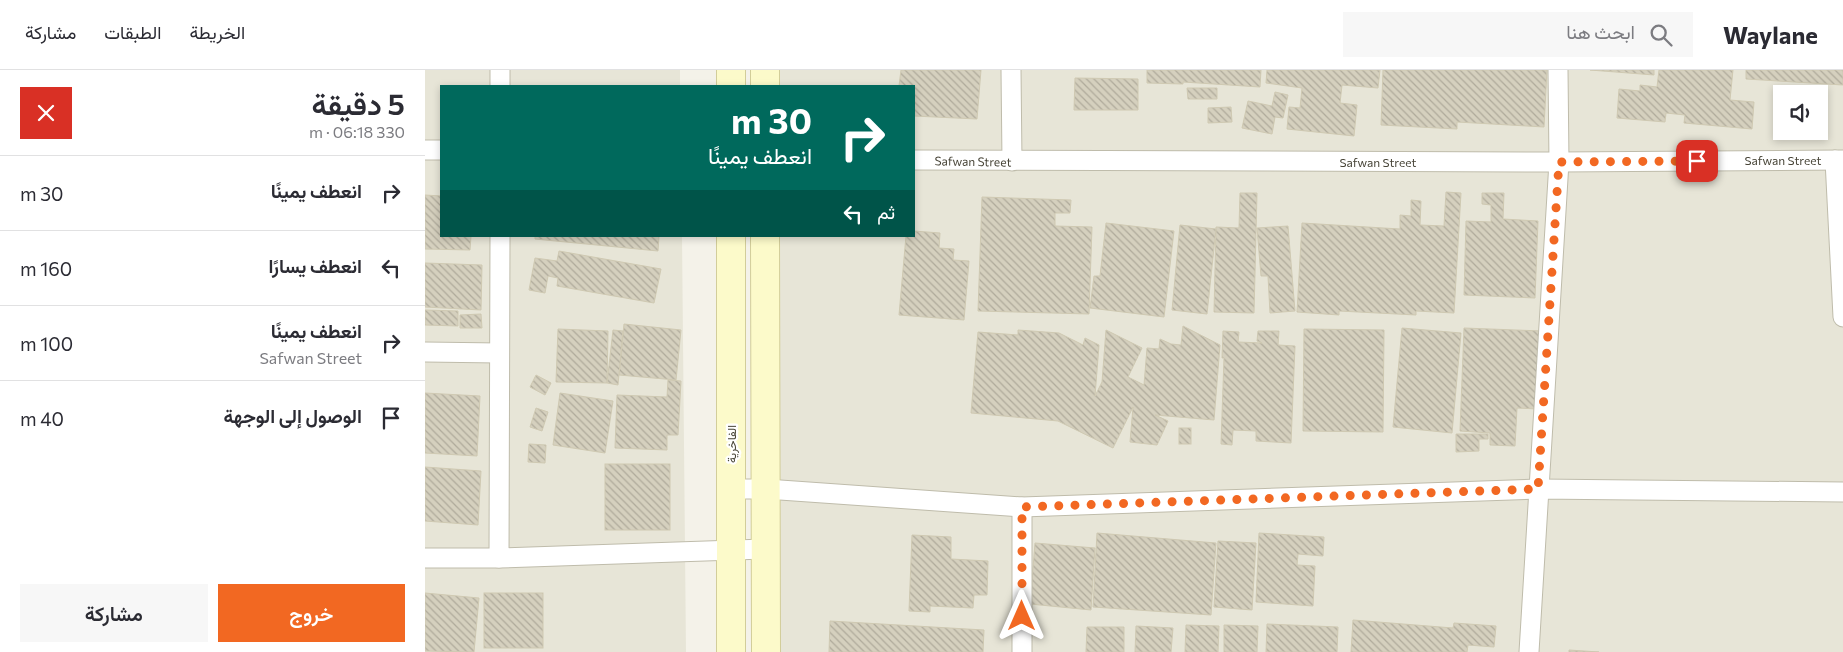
<!DOCTYPE html>
<html lang="ar">
<meta charset="utf-8">
<style>
body{margin:0;font-family:Commissioner,Vazirmatn,sans-serif;background:#f7f7f7;color:#2b2b33;direction:rtl;height:100vh;display:flex;flex-direction:column;font-size:19px;white-space:nowrap}
*{box-sizing:border-box;margin:0}
p{font-size:16px;color:#7c7c81}
.icon{flex:none;width:28px;height:28px;fill:none;stroke:currentColor;stroke-width:2;stroke-linecap:round;stroke-linejoin:round}
.map{position:relative;flex:1;overflow:hidden;direction:ltr}
.side{display:flex;flex-direction:column;background:#fff;width:425px}
.side>*{flex:none}
.guide{position:absolute;left:15px;top:15px;width:475px;height:152px;border-radius:0px;box-shadow:0 2px 8px #0003;direction:rtl;background:#00695c;color:#fff;overflow:hidden}
.buttons{position:absolute;left:1348px;top:15px;display:grid;gap:10px}
.buttons a{display:grid;place-items:center;width:55px;height:55px;border-radius:0px;background:#fff;box-shadow:0 2px 8px #0003;font-size:25px}
.pin{position:absolute;display:grid;place-items:center;width:42px;height:42px;color:#fff;margin:-21px;border-radius:10px;box-shadow:0 2px 8px #0006}
.me{position:absolute;width:55px;margin:-28px;rotate:0deg;stroke-linejoin:round;filter:drop-shadow(0 0 4px #0008)}
.turn{display:flex;align-items:center;gap:18px;height:105px;padding:0 20px;font-size:22px}
.turn .icon{width:65px;height:65px;stroke-width:2.5}
.turn b{display:block;font-size:35px;line-height:42px}
.then{display:flex;align-items:center;height:48px;padding:0 20px;background:#0003;gap:10px;font-size:19px}
.round{display:grid;place-items:center;flex:none;width:52px;height:52px;border-radius:0px;background:#f7f7f7}
.headline{display:flex;align-items:center;justify-content:space-between;height:85px;padding:0 20px}
h1{font-size:30px;font-weight:600;line-height:38px}
.primary-button{display:flex;gap:10px;margin-top:auto;padding:10px 20px}
.primary-button a{flex:1;height:58px;border-radius:0px;background:#f26822;color:#fff;font-size:20px;font-weight:600;line-height:58px;text-align:center}
.primary-button a+a{background:#f7f7f7;color:#2b2b33}
ul{padding:0;list-style:none}
li{display:flex;align-items:center;gap:15px;height:75px;padding:0 20px;border-top:1px solid #e1e1e2}
li div{flex:1}
li b{display:block;font-size:19px}
li em{font-style:normal}
header{display:flex;align-items:center;gap:30px;box-sizing:border-box;height:70px;padding:0 25px;background:#fff;border-bottom:1px solid #e1e1e2}
header strong{font-size:24px}
nav{display:flex;gap:28px;margin-inline-start:auto;font-size:18px}
.search{width:350px;height:45px;background:#f7f7f7;display:flex;align-items:center;gap:12px;box-sizing:border-box;padding:0 18px;border-radius:0px;color:#7c7c81;font-size:19px}
main{display:flex;flex:1;min-height:0}
.map>svg:first-child{display:block}
.residential{fill:#e7e5d7;fill-rule:evenodd}
.building{fill:url(#building-back-hatch);stroke:#cfc9b2}
.lines{fill:none;stroke-linecap:round;stroke-linejoin:round}
.street-casing{stroke:#bfbcab;stroke-width:21}
.secondary-casing{stroke:#d2cd99;stroke-width:30}
.street{stroke:#fff;stroke-width:19}
.secondary{stroke:#fcfaca;stroke-width:28}
.route{stroke:#f26822;stroke-width:9;stroke-dasharray:0 16.2}
.labels{text-anchor:middle;dominant-baseline:central;stroke-width:4.5;stroke-linejoin:round;paint-order:stroke}
.street-label{font-size:12px;fill:#474437;stroke:#fff}
</style>
<header>
<strong>Waylane</strong>
<div class="search"><svg class="icon" aria-label="search" viewBox="0 0 24 24"><circle cx="10" cy="10" r="6"/><path d="M15 15l6 6"/></svg>ابحث هنا</div>
<nav><a>الخريطة</a><a>الطبقات</a><a>مشاركة</a></nav>
</header>
<main>
<div class="map">
<svg width="1418" height="582" viewBox="0 0 1418 582">
<defs>
<pattern id="building-back-hatch" width="6" height="6" patternUnits="userSpaceOnUse" patternTransform="scale(1.25)"><rect width="6" height="6" fill="#d5d0be"/><path d="M-1 5l2 2M0 0l6 6M5-1l2 2" fill="none" stroke="#afaa9b"/></pattern>
</defs>
<rect width="100%" height="100%" fill="#f4f2e9"/>
<g class="residential">
<path d="M0 0H255V16H16V166H257L261 582H0Z"/>
<path d="M341 0H1418V582H342L341 166H489V16H341ZM1356 24H1394V61H1356Z"/>
</g>
<g class="building">
<path d="M476 0H556L552 49 489 46V16H474Z"/>
<path d="M722 0H836L835 17 758 12V14L722 13Z"/>
<path d="M842 0H955L953 18 917 15 915 33 932 35 929 66 862 59 864 37 875 38 877 18 841 13Z"/>
<path d="M958 0H1122L1119 57 1032 52V59L956 55Z"/>
<path d="M1165 0H1229V5Z"/>
<path d="M1234 0H1308L1305 30 1329 32 1327 59 1259 53 1260 45 1241 43 1240 52 1192 48 1194 19 1215 21V15L1232 17Z"/>
<path d="M1321 0H1418V15L1321 9Z"/>
<path d="M650 8 713 9V40H649Z"/>
<path d="M762 18H792V29H763Z"/>
<path d="M850 22 863 25 858 48 850 47 847 64 817 58 823 31 847 36Z"/>
<path d="M806 37 807 52 783 53V38Z"/>
<path d="M1021 122 1036 123 1029 243 991 241V245L914 241V245L872 242 877 153 975 159V145L986 146V130L996 131 995 155 1019 156Z"/>
<path d="M815 123H832L829 243 789 242 791 157 814 158Z"/>
<path d="M1057 123H1079L1078 149 1113 151 1110 228 1039 225 1041 151 1066 152V135L1057 134Z"/>
<path d="M0 125 16 126V166H46L45 180 0 179Z"/>
<path d="M557 127 646 130 645 143H630V156L667 157 664 244 553 241Z"/>
<path d="M681 153 749 161 739 247 665 238 669 206H675Z"/>
<path d="M755 155 791 159 782 244 747 240Z"/>
<path d="M863 156 870 241 845 243 843 206H836L832 158Z"/>
<path d="M489 161 515 163 514 178 529 179 528 190 544 191 539 250 474 245 481 166H489Z"/>
<path d="M110 166H234L233 181 110 169Z"/>
<path d="M134 181 236 199 229 233 132 216 133 208 123 206 120 223 104 220 110 188 132 191Z"/>
<path d="M0 193 57 195 56 240 0 237Z"/>
<path d="M0 240 33 241V256L0 255Z"/>
<path d="M56 244 57 258H35V245Z"/>
<path d="M199 254 256 260 251 310 194 305Z"/>
<path d="M758 256 795 275 789 350 730 345 743 351 732 375 705 372 708 337 688 378 633 351 546 343 553 262 593 265V260L634 263 658 275 660 268 674 275 670 326 677 312 681 260 717 278 703 307 719 315 722 278 734 279 735 269 746 274 756 275Z"/>
<path d="M977 258 1036 263 1027 363 968 357Z"/>
<path d="M1039 258 1117 261 1113 339 1092 338 1090 376 1065 375V363L1035 361Z"/>
<path d="M133 259 183 261 182 313 131 312Z"/>
<path d="M879 259 959 260 958 362 878 361Z"/>
<path d="M188 260 198 261 193 315 182 313Z"/>
<path d="M798 261 814 262 813 272 837 273 832 271 833 261H854L853 275 870 276 866 373 831 371V361L808 360 807 375 796 374 799 288H797Z"/>
<path d="M111 305 126 313 120 325 105 317Z"/>
<path d="M243 310 256 311 253 365H242V380L190 378 192 325 242 327Z"/>
<path d="M0 323 55 326 52 386 0 383Z"/>
<path d="M135 323 188 331 180 383 128 375Z"/>
<path d="M111 338 123 342 117 361 105 357Z"/>
<rect x="754" y="358" width="12" height="16"/>
<path d="M1031 364H1063V369H1054V381L1031 382Z"/>
<path d="M104 374 121 375 120 393 103 392Z"/>
<rect x="180" y="394" width="65" height="66"/>
<path d="M0 397 56 401 53 455 0 451Z"/>
<path d="M672 463 791 473 786 545 668 537Z"/>
<path d="M834 463 899 467 898 486 873 484 872 495 890 496 888 536 831 532Z"/>
<path d="M487 465 526 467V489L563 491 562 525H549L548 538 505 536V542L484 541Z"/>
<path d="M793 471 831 473 827 540 789 537Z"/>
<path d="M610 473 670 478 666 540 605 534Z"/>
<path d="M0 523 54 528 49 582 0 581Z"/>
<rect x="59" y="523" width="59" height="55"/>
<path d="M928 550 1028 558 1029 553 1071 556 1069 577 1043 575 1042 582H926Z"/>
<path d="M405 551 559 560 558 582H404Z"/>
<path d="M842 554 913 557 912 582H841Z"/>
<path d="M761 555 794 556 793 582H760Z"/>
<path d="M799 555 833 556 832 582H799Z"/>
<path d="M711 556 748 558 746 582H710Z"/>
<path d="M662 557H699V582H661Z"/>
<path d="M1144 580 1174 582H1144Z"/>
</g>
<g class="lines">
<g class="street-casing">
<g id="street">
<path d="M586 0 587 91"/>
<path d="M75 16V0"/>
<path d="M0 80H16"/>
<path d="M489 90 1134 92 1418 90"/>
<path d="M1410 90 1418 247"/>
<path d="M0 282 74 283"/>
<path d="M306 419H341L597 437 1113 419 1418 422"/>
<path d="M0 488H74L341 479"/>
<path d="M74 488 75 166"/>
<path d="M597 582V437"/>
<path d="M1104 582 1134 92 1133 0"/>
</g>
</g>
<g class="secondary-casing">
<g id="secondary">
<path d="M306 0V16"/>
<path d="M340 0V16"/>
<path d="M306 166V582"/>
<path d="M340 166 341 582"/>
</g>
</g>
<use href="#street" class="street"/>
<use href="#secondary" class="secondary"/>
</g>
<g class="lines">
<path class="route" d="M597 546V437L1113 419 1134 92 1272 91"/>
</g>
<g class="labels">
<g class="street-label">
<text x="1358" y="90">Safwan Street</text>
<text transform="translate(548 91) rotate(1)">Safwan Street</text>
<text x="953" y="92">Safwan Street</text>
<text transform="translate(306 374) rotate(-90)">الفاخرية</text>
</g>
</g>
</svg>
<div class="buttons">
<a><svg class="icon" aria-label="sound" viewBox="0 0 24 24"><path d="M4 9h4l5-4v14l-5-4H4zM17 9q2 3 0 6"/></svg></a>
</div>
<div class="pin" style="left:1272px;top:91px;background:#d93025"><svg class="icon" aria-label="arrive" viewBox="0 0 24 24"><path d="M6 21V4h12l-3 4 3 4H6"/></svg></div>
<svg class="me" style="left:597px;top:546px" viewBox="-20 -20 40 40"><path d="M0-17L14 15 0 8-14 15z" fill="#f26822" stroke="#fff" stroke-width="4"/></svg>
<div class="guide">
<div class="turn"><svg class="icon" aria-label="right" viewBox="0 0 24 24"><path d="M7 20v-9h11M14 6l5 5-5 5"/></svg><div><b>30 m</b>انعطف يمينًا</div></div>
<div class="then">ثم<svg class="icon" aria-label="left" viewBox="0 0 24 24"><path d="M17 20v-9H6M10 6l-5 5 5 5"/></svg></div>
</div>
</div>
<section class="side">
<div class="headline"><div><h1>5 دقيقة</h1><p>330 m · 06:18</p></div><a class="round" style="background:#d93025;color:#fff"><svg class="icon" aria-label="close" viewBox="0 0 24 24"><path d="M6 6l12 12M18 6L6 18"/></svg></a></div>
<ul>
<li><svg class="icon" aria-label="right" viewBox="0 0 24 24"><path d="M7 20v-9h11M14 6l5 5-5 5"/></svg><div><b>انعطف يمينًا</b></div><em>30 m</em></li>
<li><svg class="icon" aria-label="left" viewBox="0 0 24 24"><path d="M17 20v-9H6M10 6l-5 5 5 5"/></svg><div><b>انعطف يسارًا</b></div><em>160 m</em></li>
<li><svg class="icon" aria-label="right" viewBox="0 0 24 24"><path d="M7 20v-9h11M14 6l5 5-5 5"/></svg><div><b>انعطف يمينًا</b><p>Safwan Street</p></div><em>100 m</em></li>
<li><svg class="icon" aria-label="arrive" viewBox="0 0 24 24"><path d="M6 21V4h12l-3 4 3 4H6"/></svg><div><b>الوصول إلى الوجهة</b></div><em>40 m</em></li>
</ul>
<div class="primary-button"><a>خروج</a><a>مشاركة</a></div>
</section>
</main>
